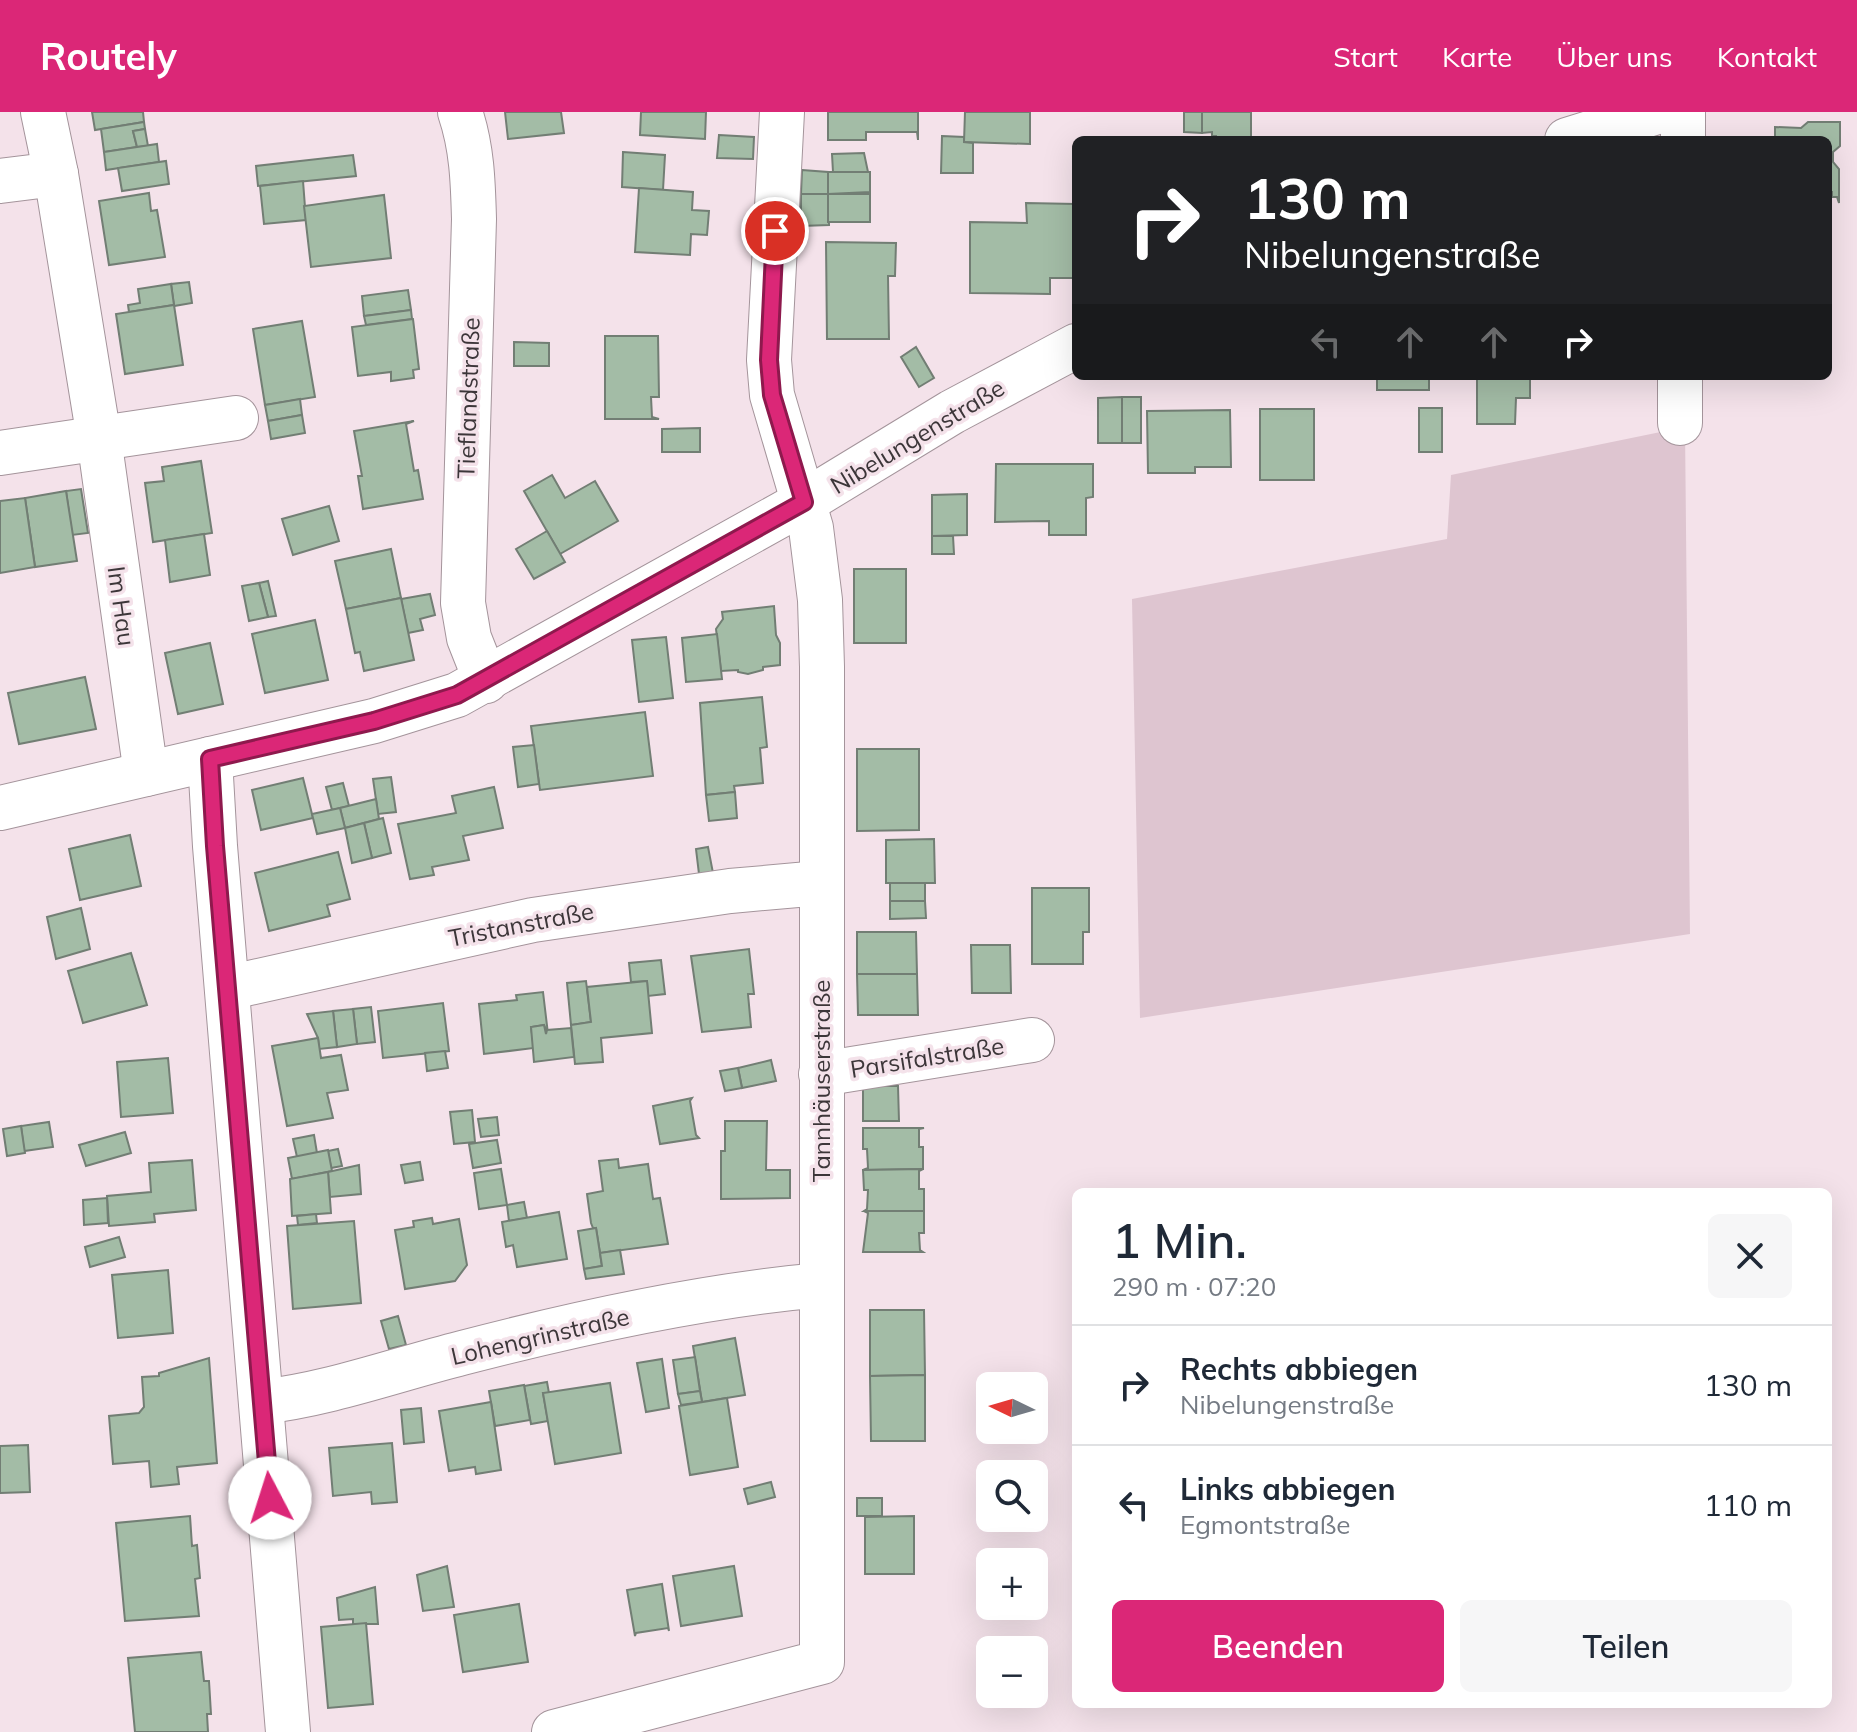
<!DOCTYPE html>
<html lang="de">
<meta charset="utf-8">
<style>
body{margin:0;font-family:Mulish,sans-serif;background:#f6f6f7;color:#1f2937;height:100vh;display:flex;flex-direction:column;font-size:30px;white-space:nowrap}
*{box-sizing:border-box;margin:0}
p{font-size:26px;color:#747a83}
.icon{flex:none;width:44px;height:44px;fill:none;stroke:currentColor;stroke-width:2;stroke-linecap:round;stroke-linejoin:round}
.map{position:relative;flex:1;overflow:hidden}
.sheet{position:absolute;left:1072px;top:1076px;width:760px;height:520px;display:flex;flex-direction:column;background:#fff;border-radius:12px;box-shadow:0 8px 32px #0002}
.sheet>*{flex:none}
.top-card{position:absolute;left:1072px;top:24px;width:760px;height:244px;border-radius:12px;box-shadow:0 8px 32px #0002;background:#202124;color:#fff;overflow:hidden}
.needle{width:52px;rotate:275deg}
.fabs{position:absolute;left:976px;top:1260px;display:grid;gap:16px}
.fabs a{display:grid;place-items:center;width:72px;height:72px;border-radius:12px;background:#fff;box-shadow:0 8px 32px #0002;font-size:40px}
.pin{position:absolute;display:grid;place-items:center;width:68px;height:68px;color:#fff;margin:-34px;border:4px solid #fff;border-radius:50%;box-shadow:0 2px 8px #0007}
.me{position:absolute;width:88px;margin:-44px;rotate:355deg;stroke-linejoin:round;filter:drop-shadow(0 0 6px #0008)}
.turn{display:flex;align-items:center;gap:28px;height:168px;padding:0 40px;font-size:36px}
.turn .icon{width:104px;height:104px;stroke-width:2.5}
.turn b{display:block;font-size:56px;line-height:68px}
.lanes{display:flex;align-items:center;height:76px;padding:0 40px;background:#0003;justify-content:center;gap:40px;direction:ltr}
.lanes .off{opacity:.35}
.round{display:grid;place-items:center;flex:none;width:84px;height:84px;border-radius:12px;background:#f6f6f7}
.overview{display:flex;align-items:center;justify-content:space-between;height:136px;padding:0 40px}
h1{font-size:48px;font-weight:600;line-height:60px}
.primary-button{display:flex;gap:16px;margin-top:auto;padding:16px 40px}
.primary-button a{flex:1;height:92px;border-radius:12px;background:#db2777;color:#fff;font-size:32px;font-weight:600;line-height:92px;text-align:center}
.primary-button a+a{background:#f6f6f7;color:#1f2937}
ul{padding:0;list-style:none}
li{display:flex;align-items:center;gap:24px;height:120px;padding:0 40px;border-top:2px solid #e0e1e3}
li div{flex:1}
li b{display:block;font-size:30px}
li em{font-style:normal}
header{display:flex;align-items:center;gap:48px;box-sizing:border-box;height:112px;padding:0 40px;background:#db2777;color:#fff}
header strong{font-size:38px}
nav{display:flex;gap:44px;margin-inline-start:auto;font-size:28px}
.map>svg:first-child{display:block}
.green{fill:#dec5d0}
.building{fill:#a3bca6;stroke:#727e74;stroke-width:2}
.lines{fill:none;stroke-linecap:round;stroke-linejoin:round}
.street-casing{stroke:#a4949b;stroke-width:46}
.street{stroke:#fff;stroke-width:44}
.route-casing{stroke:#8e194d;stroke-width:20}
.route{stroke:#db2777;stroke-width:14}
.labels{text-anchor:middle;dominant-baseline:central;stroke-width:7;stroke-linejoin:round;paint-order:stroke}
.street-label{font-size:24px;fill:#3c3639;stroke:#f4e2ea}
</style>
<header>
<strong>Routely</strong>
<nav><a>Start</a><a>Karte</a><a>Über uns</a><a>Kontakt</a></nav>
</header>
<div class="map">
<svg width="1857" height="1620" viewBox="0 0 1857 1620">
<rect width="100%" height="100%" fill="#f4e2ea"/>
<path class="green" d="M1685 315 1690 822 1140 906 1132 487 1447 427 1451 363Z"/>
<g class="building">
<path d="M92 0H143L144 10 95 18Z"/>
<path d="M505 0H561L564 21 508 27Z"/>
<path d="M641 0H706L705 27 640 23Z"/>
<path d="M828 0H918V28L917 20H866V28H828Z"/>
<path d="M965 0H1030V32L964 30Z"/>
<path d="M1184 0H1202V21L1184 20Z"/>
<path d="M1202 0H1251V28H1216V24H1212V20L1202 21Z"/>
<path d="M144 10 145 17 133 19 137 35 104 40 101 17Z"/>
<path d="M1808 10H1840V34L1833 40V50L1839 57V91L1837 85H1832V80H1828V28H1775V15L1801 16Z"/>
<path d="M145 17 148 34 137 35 133 19Z"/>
<path d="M719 23 754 25 753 47 717 46Z"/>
<path d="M942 24 964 25V30L973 31V61H941Z"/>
<path d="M157 32 159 50 106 58 104 40Z"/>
<path d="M623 40 665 43 663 78 622 75Z"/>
<path d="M864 41 868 60H833L832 42Z"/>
<path d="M353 43 356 64 258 74 256 54Z"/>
<path d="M166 49 169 72 122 79 118 56Z"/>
<path d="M802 58 828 60V82H801Z"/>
<path d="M828 60H870V80L828 82Z"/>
<path d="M303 69 306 108 264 112 260 74Z"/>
<path d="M639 76 693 80 692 98 709 99 707 123 691 122 690 143 635 140Z"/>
<path d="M149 81 151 99 157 98 165 145 109 153 99 89Z"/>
<path d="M801 82H828L829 113 801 114Z"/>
<rect x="828" y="82" width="42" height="28"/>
<path d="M384 83 391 146 311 155 304 94Z"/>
<path d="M1026 91 1076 92V166H1050V182L970 181V110L1027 111Z"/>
<path d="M826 130 896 131 895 164H888L889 227H827Z"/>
<path d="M189 170 192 191 174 194 171 172Z"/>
<path d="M171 172 174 193 129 200 128 193 140 191 138 177Z"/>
<path d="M408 178 411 198 364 204 362 184Z"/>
<path d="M174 193 183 253 125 262 116 202Z"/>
<path d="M411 198 412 207 366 213 364 204Z"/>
<path d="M413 207 419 257 413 258 414 266 391 269V260L358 264 352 215Z"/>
<path d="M302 209 315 285 265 293 253 217Z"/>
<path d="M605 224H658L659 285H651L652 305 659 307H605Z"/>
<path d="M514 230 549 231V254H514Z"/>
<path d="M916 235 934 266 919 275 901 245Z"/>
<rect x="1377" y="264" width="52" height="14"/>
<path d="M1477 264H1530V286H1516L1515 312H1477Z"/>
<rect x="1122" y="285" width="19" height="46"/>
<path d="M1122 285V331H1098V286Z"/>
<path d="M300 287 302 303 268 309 265 293Z"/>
<rect x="1419" y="296" width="23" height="44"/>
<rect x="1260" y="297" width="54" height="71"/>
<path d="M1230 298 1231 355H1195V361H1148L1147 299Z"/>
<path d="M302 303 305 321 271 327 268 309Z"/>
<path d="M414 309 406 312 414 359 418 358 423 387 363 397 358 364H362L354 319Z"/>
<path d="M700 316V340H662V317Z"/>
<path d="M201 349 212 421 153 430 145 371 164 369 162 355Z"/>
<path d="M996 352H1093V385L1086 386V423H1049V409L995 410Z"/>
<path d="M552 363 565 386 595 369 618 409 560 442 524 379Z"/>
<path d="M81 377 88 421 72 423 66 379Z"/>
<path d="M66 379 77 449 35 455 25 386Z"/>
<path d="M967 382V423L932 424V383Z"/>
<path d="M25 386 35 455 0 461V389Z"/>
<path d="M329 394 339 429 293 443 282 407Z"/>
<path d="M547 419 565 450 534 467 516 437Z"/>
<path d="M204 422 210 463 170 470 165 428Z"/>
<path d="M932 424H953L954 442H932Z"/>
<path d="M391 437 401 486 346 497 335 449Z"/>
<rect x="854" y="457" width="52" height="74"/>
<path d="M268 469 276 504 268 505 259 471Z"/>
<path d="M259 471 268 505 249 509 242 474Z"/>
<path d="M430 482 435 503 420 507 423 518 408 521 401 487Z"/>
<path d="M401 486 414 548 364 559 360 540 355 541 346 497Z"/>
<path d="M774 494 776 523 780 531V553L763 555V558L748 562 738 560V558L721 559 716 517 723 507 722 500Z"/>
<path d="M315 508 328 568 265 581 252 522Z"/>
<path d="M717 522 722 567 686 570 682 526Z"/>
<path d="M666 525 673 586 639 590 632 528Z"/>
<path d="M210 531 223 592 178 602 165 541Z"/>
<path d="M85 565 96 617 19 632 8 581Z"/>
<path d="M762 585 767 635 760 636 763 671 734 674 735 680 706 683 700 591Z"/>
<path d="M645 600 653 664 540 678 531 614Z"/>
<path d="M534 633 539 672 518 675 513 635Z"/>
<path d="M857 637H919V718L857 719Z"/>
<path d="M391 665 396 700 378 702 373 667Z"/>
<path d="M303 666 313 706 261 718 252 678Z"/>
<path d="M343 671 349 694 332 698 326 675Z"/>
<path d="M494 675 503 716 463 724 469 748 432 755 434 763 410 767 398 712 456 701 452 684Z"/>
<path d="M735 680 737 706 709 709 706 683Z"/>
<path d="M376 687 379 707 345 716 340 696Z"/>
<path d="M340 696 345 716 317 722 312 702Z"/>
<path d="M383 706 391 741 372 746 364 711Z"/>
<path d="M364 711 372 746 352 751 345 716Z"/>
<path d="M130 723 141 774 80 788 69 737Z"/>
<path d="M934 727 935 771H886V728Z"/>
<path d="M708 735 713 761 699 762 696 737Z"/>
<path d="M338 740 350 787 327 793 330 804 269 819 255 761Z"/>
<rect x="890" y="771" width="35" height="18"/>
<path d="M1032 776H1089V820H1083V852H1032Z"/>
<path d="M890 789H925L926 806 890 807Z"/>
<path d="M81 796 90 837 56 847 47 805Z"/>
<path d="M857 820H916L917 862H857Z"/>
<path d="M971 833H1010L1011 881H972Z"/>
<path d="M749 837 754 882H748L751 915 702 920 691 844Z"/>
<path d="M131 841 147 893 83 911 68 859Z"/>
<path d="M661 848 665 882 648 884 647 869 631 870 629 851Z"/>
<path d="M857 862H917L918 903H858Z"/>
<path d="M586 869 591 910 571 913 567 871Z"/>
<path d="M647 869 652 921 601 926 603 950 575 952 571 913 591 910 587 875Z"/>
<path d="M543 880 548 922 544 913 531 915 534 936 484 942 479 892 517 888 516 883Z"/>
<path d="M443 891 449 939 383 946 378 899Z"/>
<path d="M371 895 375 930 357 932 353 897Z"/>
<path d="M353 897 357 932 337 935 333 899Z"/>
<path d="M333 899 337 935 319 937 318 926 307 902Z"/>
<path d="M544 913 546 922 547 918 571 916 574 945 534 950 531 915Z"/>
<path d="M318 926 321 946 341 943 348 978 327 981 333 1006 287 1014 272 934Z"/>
<path d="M445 939 448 956 427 959 425 941Z"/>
<path d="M168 946 173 1001 121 1005 117 950Z"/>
<path d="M771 948 776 969 742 976 738 956Z"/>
<path d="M738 956 742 976 725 979 720 959Z"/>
<path d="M863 974H898L899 1009H863Z"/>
<path d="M692 986 690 989 696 1023 699 1026 660 1032 653 994Z"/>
<path d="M472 998 475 1030 454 1032 450 1000Z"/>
<path d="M497 1005 499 1023 481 1025 478 1007Z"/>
<path d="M725 1009H767L766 1058H790V1086L721 1087V1039H725Z"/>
<path d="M49 1010 53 1035 24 1039 21 1014Z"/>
<path d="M21 1014 25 1041 7 1044 3 1017Z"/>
<path d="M863 1016H924L919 1017V1035H923V1057L863 1058 868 1056 867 1037H863Z"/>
<path d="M125 1020 131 1041 86 1054 79 1033Z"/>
<path d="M314 1023 317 1041 297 1045 293 1027Z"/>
<path d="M497 1028 501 1051 473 1056 469 1032Z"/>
<path d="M338 1037 342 1054 331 1056 328 1039Z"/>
<path d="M328 1038 332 1059 292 1067 288 1046Z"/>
<path d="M618 1047 619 1056 648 1052 653 1087 660 1086 668 1132 600 1141 596 1116H593L591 1111 587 1082 603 1079 599 1049Z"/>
<path d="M192 1048 196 1098 154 1102 155 1110 109 1114 107 1084 151 1080 149 1051Z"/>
<path d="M420 1050 423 1068 405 1071 401 1053Z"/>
<path d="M359 1053 361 1082 330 1085 328 1060Z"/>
<path d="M501 1057 507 1093 479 1097 474 1061Z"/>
<path d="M923 1057 919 1059V1077H924V1099H864L867 1097 868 1078H864L863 1058Z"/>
<path d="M328 1060 331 1101 292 1104 290 1067Z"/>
<path d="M107 1086 108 1111 84 1113 83 1088Z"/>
<path d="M524 1090 527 1106 509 1109 507 1093Z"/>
<path d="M864 1099H924V1121H919L920 1138 923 1140H863L868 1101Z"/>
<path d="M559 1100 567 1147 517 1155 513 1133 506 1135 502 1110Z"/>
<path d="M316 1102 317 1111 298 1113 297 1104Z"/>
<path d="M432 1106 433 1112 459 1107 467 1153 455 1169 405 1177 395 1118 414 1115 413 1109Z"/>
<path d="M354 1109 361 1191 293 1197 287 1114Z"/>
<path d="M596 1116 602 1154 584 1157 578 1119Z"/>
<path d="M119 1125 125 1145 90 1155 85 1135Z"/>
<path d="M620 1138 624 1162 586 1167 584 1157 602 1154 600 1141Z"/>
<path d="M168 1158 173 1221 118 1226 112 1163Z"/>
<path d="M870 1198H924L925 1263 870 1264Z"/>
<path d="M398 1204 406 1233 389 1237 381 1209Z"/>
<path d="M735 1226 745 1283 702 1290 693 1234Z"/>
<path d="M695 1245 700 1279 678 1282 673 1248Z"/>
<path d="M209 1246 217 1351 177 1355 179 1372 151 1375 149 1349 113 1352 109 1304 139 1301 144 1295 142 1265 159 1264V1261Z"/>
<path d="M662 1247 669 1296 646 1300 637 1251Z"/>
<path d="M925 1263V1329H871L870 1264Z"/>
<path d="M547 1270 549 1281H543L548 1309 531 1312 524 1274Z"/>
<path d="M610 1271 621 1341 555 1352 543 1281Z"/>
<path d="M524 1273 530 1308 495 1314 489 1279Z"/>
<path d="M700 1279 702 1290 681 1293 678 1282Z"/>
<path d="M727 1286 738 1355 690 1363 679 1294Z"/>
<path d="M491 1290 501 1358 476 1362 475 1355 449 1359 439 1299Z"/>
<path d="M421 1296 424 1330 404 1332 401 1298Z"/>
<path d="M392 1331 397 1390 372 1392 371 1380 333 1384 329 1336Z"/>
<path d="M28 1333 30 1380 0 1381V1334Z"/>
<path d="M771 1370 775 1385 748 1392 744 1377Z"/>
<rect x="857" y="1386" width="25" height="18"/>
<path d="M190 1404 192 1434 197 1433 200 1466 195 1467 199 1504 125 1509 116 1411Z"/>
<path d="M914 1404V1462H865V1405Z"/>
<path d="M447 1454 454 1495 423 1499 417 1463Z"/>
<path d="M734 1454 742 1504 681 1514 673 1464Z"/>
<path d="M662 1472 669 1519 668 1516 636 1521 635 1524 627 1478Z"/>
<path d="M375 1475 378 1512H353V1507L339 1508 337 1486Z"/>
<path d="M519 1492 528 1550 463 1560 454 1503Z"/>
<path d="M366 1511 373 1592 328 1596 321 1515Z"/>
<path d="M201 1540 204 1569H209L211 1602H207L208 1620H135L128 1546Z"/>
</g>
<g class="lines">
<g class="street-casing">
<g id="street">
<path d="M43 0 56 62 99 326 146 662"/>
<path d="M460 0C472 35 473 70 474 107L463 491 469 526 486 569"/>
<path d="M1567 28 1657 0"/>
<path d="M1683 28V0"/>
<path d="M0 69 56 62"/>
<path d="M1680 311V264"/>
<path d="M0 341 236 306"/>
<path d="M210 647 215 734 288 1620"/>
<path d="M0 696 374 609 457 583 804 390 952 300 1076 234"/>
<path d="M227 876 533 808 730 779 820 771"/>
<path d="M821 962 1032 928"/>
<path d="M261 1290C330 1282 395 1258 462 1241 577 1211 703 1183 822 1173"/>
<path d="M554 1620 822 1550V555L820 488 811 416 772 283 769 248 782 0"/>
</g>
</g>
<use href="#street" class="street"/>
</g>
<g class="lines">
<g class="route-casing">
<path id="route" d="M270 1386 215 734 210 647 374 609 457 583 804 390 772 283 769 248 775 119"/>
</g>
<use href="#route" class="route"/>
</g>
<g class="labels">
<g class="street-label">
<text transform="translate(468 286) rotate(-88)">Tieflandstraße</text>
<text transform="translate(917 324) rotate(-31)">Nibelungenstraße</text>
<text transform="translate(122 494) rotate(82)">Im Hau</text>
<text transform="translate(521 812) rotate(-11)">Tristanstraße</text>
<text transform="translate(927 945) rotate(-9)">Parsifalstraße</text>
<text transform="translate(821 969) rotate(-90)">Tannhäuserstraße</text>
<text transform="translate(540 1224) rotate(-13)">Lohengrinstraße</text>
</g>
</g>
</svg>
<div class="fabs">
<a><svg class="needle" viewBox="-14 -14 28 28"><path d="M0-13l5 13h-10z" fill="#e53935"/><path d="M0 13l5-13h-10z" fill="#747a83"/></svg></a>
<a><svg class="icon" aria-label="search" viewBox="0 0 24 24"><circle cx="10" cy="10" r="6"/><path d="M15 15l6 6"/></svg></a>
<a>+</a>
<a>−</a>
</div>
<div class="pin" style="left:775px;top:119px;background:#d93025"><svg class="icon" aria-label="arrive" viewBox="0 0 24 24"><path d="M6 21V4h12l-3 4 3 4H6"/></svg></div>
<svg class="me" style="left:270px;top:1386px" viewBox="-20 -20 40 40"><circle r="19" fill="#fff"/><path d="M0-13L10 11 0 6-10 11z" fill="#db2777"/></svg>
<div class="top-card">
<div class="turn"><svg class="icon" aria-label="right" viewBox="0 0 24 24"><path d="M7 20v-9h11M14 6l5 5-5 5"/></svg><div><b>130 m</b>Nibelungenstraße</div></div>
<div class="lanes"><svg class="icon off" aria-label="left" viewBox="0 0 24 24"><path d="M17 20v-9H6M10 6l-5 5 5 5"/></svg><svg class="icon off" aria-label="ahead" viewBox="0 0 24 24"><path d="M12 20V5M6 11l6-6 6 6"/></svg><svg class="icon off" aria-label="ahead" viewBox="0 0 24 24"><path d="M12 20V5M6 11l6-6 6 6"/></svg><svg class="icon" aria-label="right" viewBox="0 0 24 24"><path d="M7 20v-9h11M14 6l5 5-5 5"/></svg></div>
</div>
<section class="sheet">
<div class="overview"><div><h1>1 Min.</h1><p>290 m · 07:20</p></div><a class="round"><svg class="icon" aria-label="close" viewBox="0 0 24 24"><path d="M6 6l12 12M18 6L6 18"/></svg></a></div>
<ul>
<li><svg class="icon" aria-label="right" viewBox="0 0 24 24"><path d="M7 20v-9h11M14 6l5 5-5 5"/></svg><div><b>Rechts abbiegen</b><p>Nibelungenstraße</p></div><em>130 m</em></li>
<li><svg class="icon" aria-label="left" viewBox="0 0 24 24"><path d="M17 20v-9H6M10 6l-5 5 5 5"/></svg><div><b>Links abbiegen</b><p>Egmontstraße</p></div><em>110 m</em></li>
</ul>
<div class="primary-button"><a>Beenden</a><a>Teilen</a></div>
</section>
</div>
